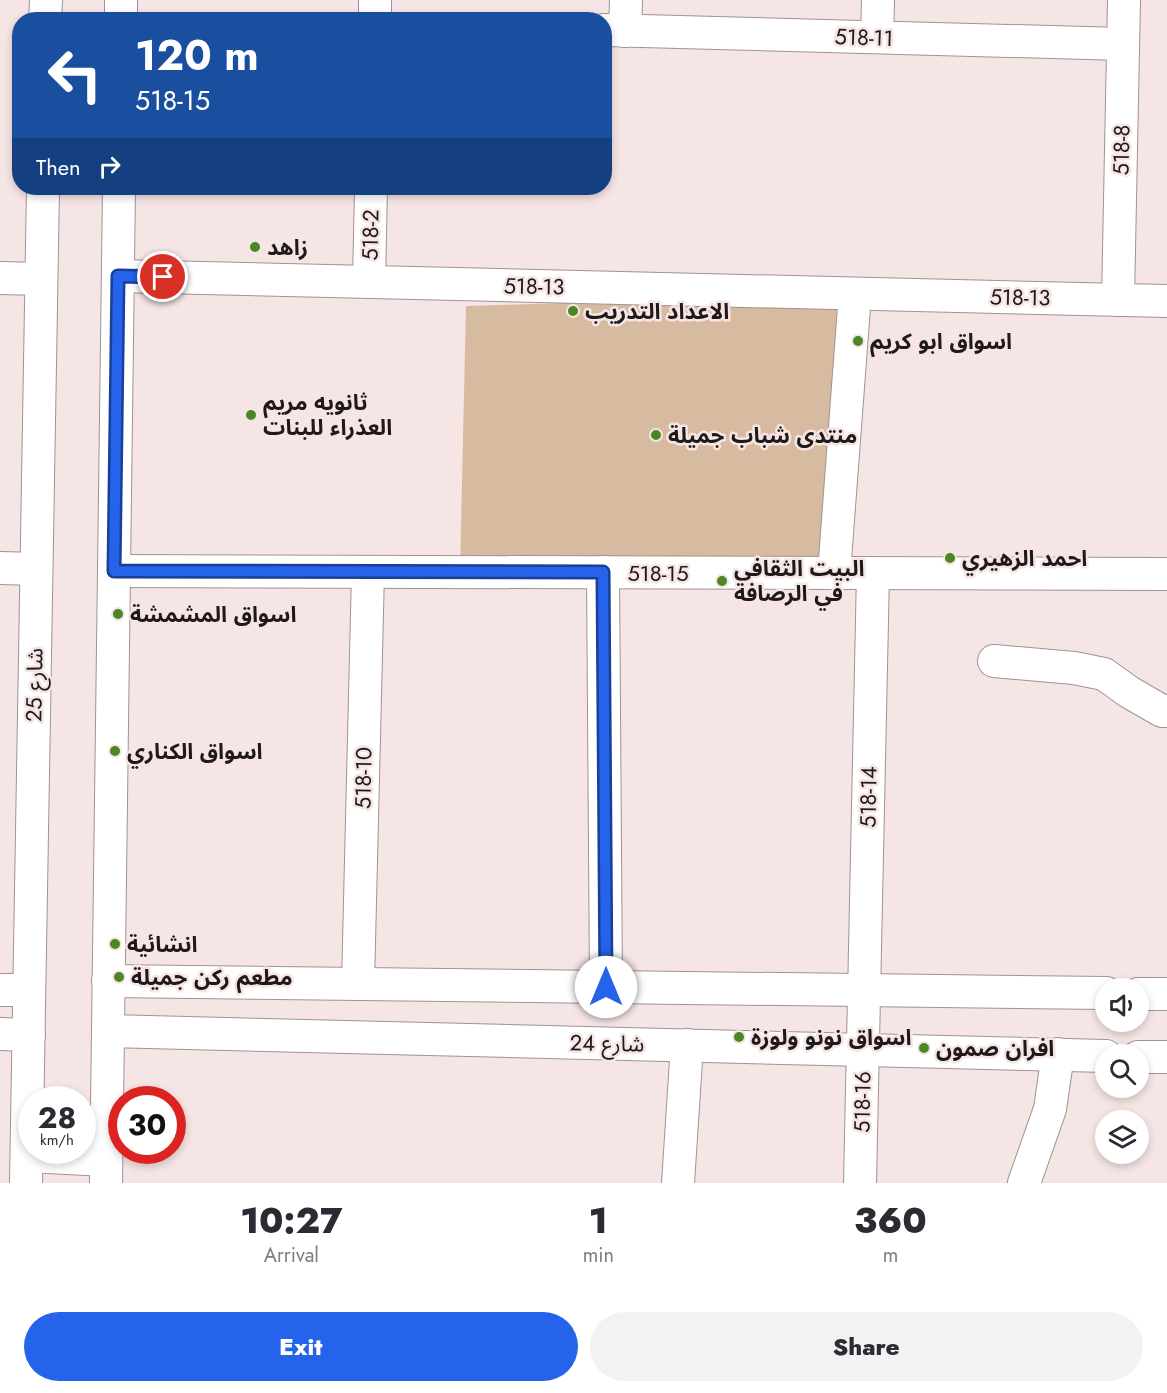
<!DOCTYPE html>
<meta charset="utf-8">
<style>
body{margin:0;font-family:Jost,"Noto Sans Arabic",sans-serif;background:#f2f2f3;color:#2b2b33;height:100vh;display:flex;flex-direction:column;font-size:22px;white-space:nowrap}
*{box-sizing:border-box;margin:0}
p{font-size:20px;color:#7c7c81}
.icon{flex:none;width:33px;height:33px;fill:none;stroke:currentColor;stroke-width:2;stroke-linecap:round;stroke-linejoin:round}
.map{position:relative;height:1183px;overflow:hidden}
.panel{display:flex;flex-direction:column;background:#fff;flex:1}
.panel>*{flex:none}
.banner{position:absolute;left:12px;top:12px;width:600px;height:183px;border-radius:24px;box-shadow:0 3px 9px #0003;background:#1a4fa0;color:#fff;overflow:hidden}
.fabs{position:absolute;left:1095px;top:978px;display:grid;gap:12px}
.fabs a{display:grid;place-items:center;width:54px;height:54px;border-radius:50%;background:#fff;box-shadow:0 3px 9px #0003;font-size:30px}
.speed{position:absolute;left:18px;top:1086px;display:flex;gap:12px;font-size:30px;font-weight:700;text-align:center}
.speed>*{display:grid;place-content:center;width:78px;height:78px;border-radius:50%;background:#fff;box-shadow:0 3px 9px #0003;line-height:1}
.speed small{font-size:15px;font-weight:400}
.speed .limit{border:9px solid #d22;background:#fff;color:#111}
.pin{position:absolute;display:grid;place-items:center;width:51px;height:51px;color:#fff;margin:-26px;border:3px solid #fff;border-radius:50%;box-shadow:0 2px 6px #0007}
.me{position:absolute;width:66px;margin:-33px;rotate:0deg;stroke-linejoin:round;filter:drop-shadow(0 0 4px #0008)}
.turn{display:flex;align-items:center;gap:21px;height:126px;padding:0 24px;font-size:27px}
.turn .icon{width:78px;height:78px;stroke-width:2.5}
.turn b{display:block;font-size:42px;line-height:51px}
.then{display:flex;align-items:center;height:57px;padding:0 24px;background:#0003;gap:12px;font-size:22px}
.eta{display:flex;justify-content:space-evenly;align-items:center;height:102px;text-align:center}
.eta b{font-size:36px;font-weight:800;line-height:42px}
.primary-button{display:flex;gap:12px;margin-top:auto;padding:12px 24px}
.primary-button a{flex:1;height:69px;border-radius:36px;background:#2563eb;color:#fff;font-size:24px;font-weight:800;line-height:69px;text-align:center}
.primary-button a+a{background:#f2f2f3;color:#2b2b33}
.map>svg:first-child{display:block}
.green{fill:#d7bba0}
.lines{fill:none;stroke-linecap:round;stroke-linejoin:round}
.minor-casing{stroke:#a19291;stroke-width:34}
.minor{stroke:#fff;stroke-width:32}
.route-casing{stroke:#184099;stroke-width:15}
.route{stroke:#2563eb;stroke-width:10}
.poi-dot{fill:#4c8724;stroke:#f6e5e5;stroke-width:2}
.labels{text-anchor:middle;dominant-baseline:central;stroke-width:5;stroke-linejoin:round;paint-order:stroke}
.street-label{font-size:22px;fill:#1f1a19;stroke:#f6e5e5}
.poi-label{font-size:22px;font-weight:bold;fill:#1f1a19;stroke:#f6e5e5;text-anchor:start}
</style>
<div class="map">
<svg width="1167" height="1183" viewBox="0 0 1167 1183">
<rect width="100%" height="100%" fill="#f6e5e5"/>
<path class="green" d="M855 294 834 573 460 572 466 306Z"/>
<g class="lines">
<g class="minor-casing">
<g id="minor">
<path d="M45 20 46 0"/>
<path d="M121 20V0"/>
<path d="M375 20V0"/>
<path d="M604 30 1123 44"/>
<path d="M625 31 626 0"/>
<path d="M877 37 878 0"/>
<path d="M118 276 1167 301"/>
<path d="M0 278 41 279"/>
<path d="M369 282 371 188"/>
<path d="M1118 300 1124 0"/>
<path d="M0 568 36 569"/>
<path d="M114 571 1167 574"/>
<path d="M603 572 606 987"/>
<path d="M834 573 855 294"/>
<path d="M994 661 1074 668 1104 674 1129 692 1162 711H1167"/>
<path d="M108 981 1106 993"/>
<path d="M358 984 368 572"/>
<path d="M0 990H29"/>
<path d="M1138 994H1167"/>
<path d="M108 1031 1106 1056"/>
<path d="M0 1034 29 1035"/>
<path d="M1138 1057H1167"/>
<path d="M27 1156 106 1160"/>
<path d="M26 1183 43 188"/>
<path d="M106 1183 119 188"/>
<path d="M678 1183 687 1045"/>
<path d="M860 1183 873 573"/>
<path d="M1024 1183 1050 1109 1058 1054"/>
</g>
</g>
<use href="#minor" class="minor"/>
</g>
<g class="lines">
<g class="route-casing">
<path id="route" d="M163 277 118 276 114 571 603 572 606 987"/>
</g>
<use href="#route" class="route"/>
</g>
<g class="poi-dot">
<circle cx="255" cy="247" r="6"/>
<circle cx="573" cy="311" r="6"/>
<circle cx="858" cy="341" r="6"/>
<circle cx="251" cy="415" r="6"/>
<circle cx="656" cy="435" r="6"/>
<circle cx="950" cy="558" r="6"/>
<circle cx="722" cy="581" r="6"/>
<circle cx="118" cy="614" r="6"/>
<circle cx="115" cy="751" r="6"/>
<circle cx="115" cy="944" r="6"/>
<circle cx="119" cy="977" r="6"/>
<circle cx="739" cy="1037" r="6"/>
<circle cx="924" cy="1048" r="6"/>
</g>
<g class="labels">
<g class="street-label">
<text transform="translate(864 37) rotate(2)">518-11</text>
<text transform="translate(1121 150) rotate(-89)">518-8</text>
<text transform="translate(370 235) rotate(-89)">518-2</text>
<text transform="translate(534 286) rotate(1)">518-13</text>
<text transform="translate(1020 297) rotate(1)">518-13</text>
<text x="658" y="573">518-15</text>
<text transform="translate(34 685) rotate(-89)">شارع 25</text>
<text transform="translate(363 778) rotate(-89)">518-10</text>
<text transform="translate(868 797) rotate(-89)">518-14</text>
<text transform="translate(607 1043) rotate(1)">شارع 24</text>
<text transform="translate(862 1102) rotate(-89)">518-16</text>
</g>
<g class="poi-label">
<text x="267" y="247">زاهد</text>
<text x="585" y="311">الاعداد التدريب</text>
<text x="870" y="341">اسواق ابو كريم</text>
<text x="263" y="402">ثانويه مريم<tspan x="263" dy="25">العذراء للبنات</tspan></text>
<text x="668" y="435">منتدى شباب جميلة</text>
<text x="962" y="558">احمد الزهيري</text>
<text x="734" y="568">البيت الثقافي<tspan x="734" dy="25">في الرصافة</tspan></text>
<text x="130" y="614">اسواق المشمشة</text>
<text x="127" y="751">اسواق الكناري</text>
<text x="127" y="944">انشائية</text>
<text x="131" y="977">مطعم ركن جميلة</text>
<text x="751" y="1037">اسواق نونو ولوزة</text>
<text x="936" y="1048">افران صمون</text>
</g>
</g>
</svg>
<div class="fabs">
<a><svg class="icon" aria-label="sound" viewBox="0 0 24 24"><path d="M4 9h4l5-4v14l-5-4H4zM17 9q2 3 0 6"/></svg></a>
<a><svg class="icon" aria-label="search" viewBox="0 0 24 24"><circle cx="10" cy="10" r="6"/><path d="M15 15l6 6"/></svg></a>
<a><svg class="icon" aria-label="layers" viewBox="0 0 24 24"><path d="M12 4l9 5-9 5-9-5zM3 14l9 5 9-5"/></svg></a>
</div>
<div class="speed"><div>28<small>km/h</small></div><div class="limit">30</div></div>
<div class="pin" style="left:163px;top:277px;background:#d93025"><svg class="icon" aria-label="arrive" viewBox="0 0 24 24"><path d="M6 21V4h12l-3 4 3 4H6"/></svg></div>
<svg class="me" style="left:606px;top:987px" viewBox="-20 -20 40 40"><circle r="19" fill="#fff"/><path d="M0-13L10 11 0 6-10 11z" fill="#2563eb"/></svg>
<div class="banner">
<div class="turn"><svg class="icon" aria-label="left" viewBox="0 0 24 24"><path d="M17 20v-9H6M10 6l-5 5 5 5"/></svg><div><b>120 m</b>518-15</div></div>
<div class="then">Then<svg class="icon" aria-label="right" viewBox="0 0 24 24"><path d="M7 20v-9h11M14 6l5 5-5 5"/></svg></div>
</div>
</div>
<section class="panel">
<div class="eta">
<div><b>10:27</b><p>Arrival</p></div>
<div><b>1</b><p>min</p></div>
<div><b>360</b><p>m</p></div>
</div>
<div class="primary-button"><a>Exit</a><a>Share</a></div>
</section>
